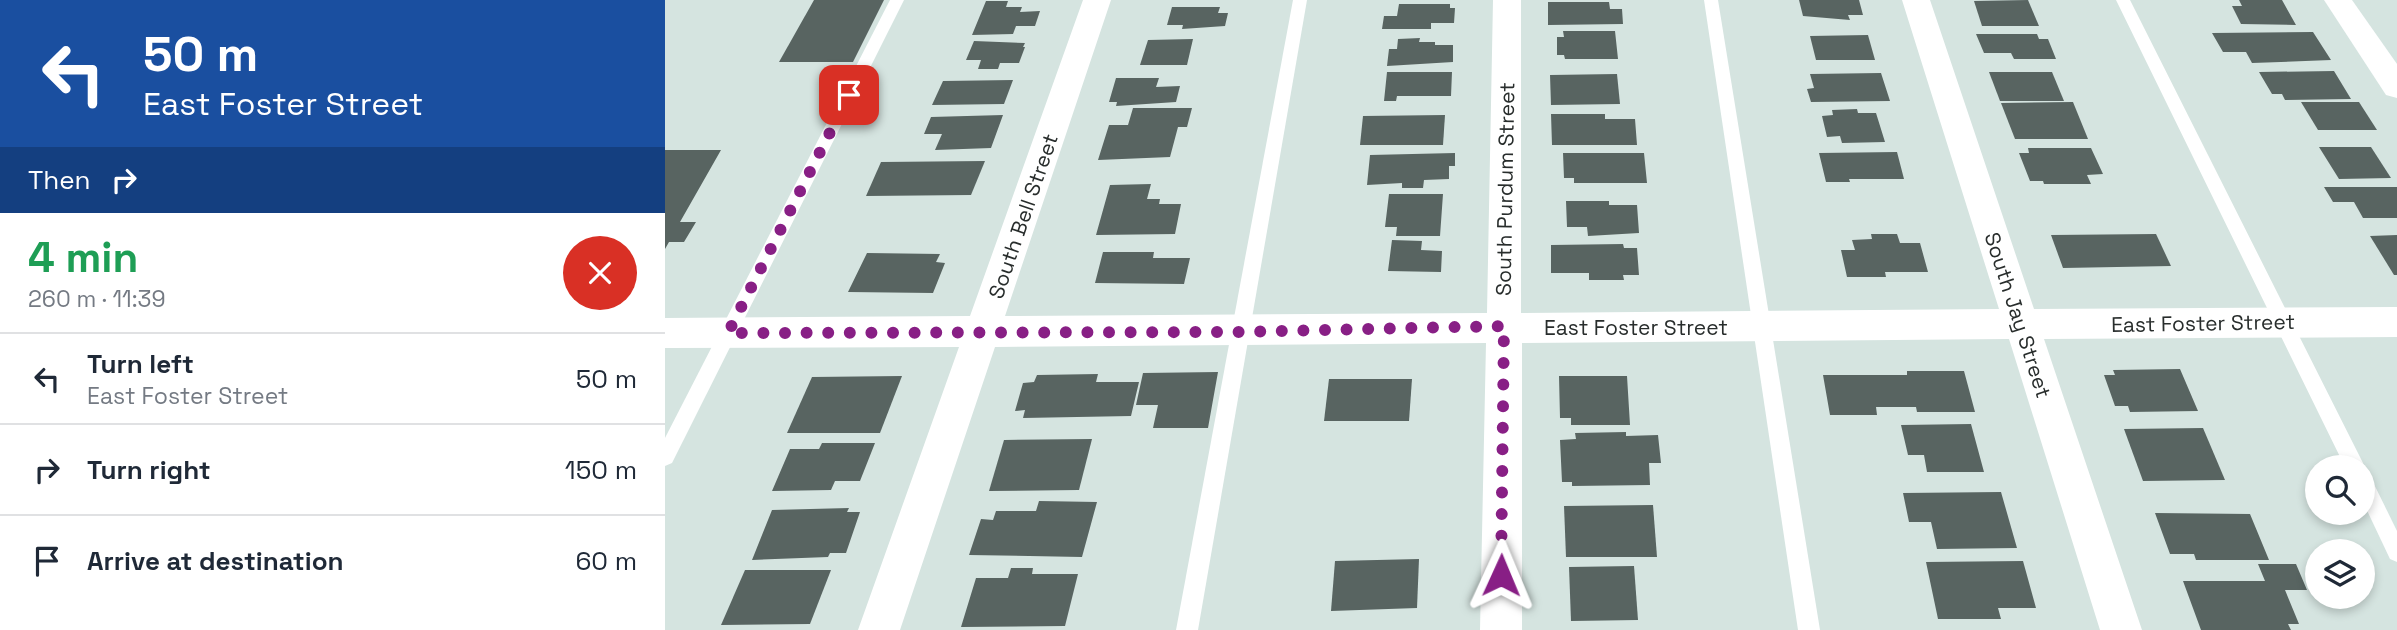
<!DOCTYPE html>
<meta charset="utf-8">
<style>
body{margin:0;font-family:"Space Grotesk",sans-serif;background:#f6f6f7;color:#1f2937;height:100vh;display:flex;flex-direction:column;font-size:26px;white-space:nowrap}
*{box-sizing:border-box;margin:0}
p{font-size:23px;color:#747a83}
.icon{flex:none;width:38px;height:38px;fill:none;stroke:currentColor;stroke-width:2;stroke-linecap:round;stroke-linejoin:round}
.map{position:relative;flex:1;overflow:hidden}
.drawer{display:flex;flex-direction:column;background:#fff;width:665px}
.drawer>*{flex:none}
.hud{background:#1a4fa0;color:#fff;overflow:hidden}
.controls{position:absolute;left:1640px;top:455px;display:grid;gap:14px}
.controls a{display:grid;place-items:center;width:70px;height:70px;border-radius:50%;background:#fff;box-shadow:0 4px 10px #0003;font-size:35px}
.pin{position:absolute;display:grid;place-items:center;width:60px;height:60px;color:#fff;margin:-30px;border-radius:14px;box-shadow:0 4px 10px #0006}
.me{position:absolute;width:77px;margin:-38px;rotate:1deg;stroke-linejoin:round;filter:drop-shadow(0 0 5px #0008)}
.turn{display:flex;align-items:center;gap:24px;height:147px;padding:0 28px;font-size:32px}
.turn .icon{width:91px;height:91px;stroke-width:2.5}
.turn b{display:block;font-size:49px;line-height:60px}
.then{display:flex;align-items:center;height:66px;padding:0 28px;background:#0003;gap:14px;font-size:26px}
.round{display:grid;place-items:center;flex:none;width:74px;height:74px;border-radius:37px;background:#f6f6f7}
.headline{display:flex;align-items:center;justify-content:space-between;height:119px;padding:0 28px}
h1{font-size:42px;font-weight:700;line-height:52px;color:#1e9e55}
ul{padding:0;list-style:none}
li{display:flex;align-items:center;gap:21px;height:91px;padding:0 28px;border-top:2px solid #e0e1e3}
li div{flex:1}
li b{display:block;font-size:26px}
li em{font-style:normal}
main{display:flex;flex:1;min-height:0}
.map>svg:first-child{display:block}
.building{fill:#586461}
.lines{fill:none;stroke-linecap:round;stroke-linejoin:round}
.lane{fill:#fff;fill-rule:evenodd}
.street{fill:#fff;fill-rule:evenodd}
.route{stroke:#881f85;stroke-width:12;stroke-dasharray:0 21.6}
.labels{text-anchor:middle;dominant-baseline:central;stroke-width:7;stroke-linejoin:round;paint-order:stroke}
.street-label{font-size:21px;fill:#282d2c;stroke:#fff}
</style>
<main>
<section class="drawer">
<div class="hud">
<div class="turn"><svg class="icon" aria-label="left" viewBox="0 0 24 24"><path d="M17 20v-9H6M10 6l-5 5 5 5"/></svg><div><b>50 m</b>East Foster Street</div></div>
<div class="then">Then<svg class="icon" aria-label="right" viewBox="0 0 24 24"><path d="M7 20v-9h11M14 6l5 5-5 5"/></svg></div>
</div>
<div class="headline"><div><h1>4 min</h1><p>260 m · 11:39</p></div><a class="round" style="background:#d93025;color:#fff"><svg class="icon" aria-label="close" viewBox="0 0 24 24"><path d="M6 6l12 12M18 6L6 18"/></svg></a></div>
<ul>
<li><svg class="icon" aria-label="left" viewBox="0 0 24 24"><path d="M17 20v-9H6M10 6l-5 5 5 5"/></svg><div><b>Turn left</b><p>East Foster Street</p></div><em>50 m</em></li>
<li><svg class="icon" aria-label="right" viewBox="0 0 24 24"><path d="M7 20v-9h11M14 6l5 5-5 5"/></svg><div><b>Turn right</b></div><em>150 m</em></li>
<li><svg class="icon" aria-label="arrive" viewBox="0 0 24 24"><path d="M6 21V4h12l-3 4 3 4H6"/></svg><div><b>Arrive at destination</b></div><em>60 m</em></li>
</ul>
</section>
<div class="map">
<svg width="1732" height="630" viewBox="0 0 1732 630">
<rect width="100%" height="100%" fill="#d5e4e0"/>
<g class="building">
<path d="M149 0H219L188 62H114Z"/>
<path d="M1134 0H1194L1198 15H1183L1185 20 1138 16Z"/>
<path d="M1363 0 1374 26H1317L1309 1Z"/>
<path d="M1574 0H1617L1631 25 1576 24 1567 6H1577Z"/>
<path d="M321 1H343L341 7H357L355 12 375 11 370 26H351L348 34 307 35Z"/>
<path d="M883 2H944L945 9H957L958 24 883 25Z"/>
<path d="M734 4H785V8H790L789 23H766V29H717L719 16H732Z"/>
<path d="M507 7H555L553 13H563L560 26 517 29 518 25H502Z"/>
<path d="M898 31H950L953 59H900L899 55H892V37H899Z"/>
<path d="M1648 32 1666 60 1587 63 1581 52H1558L1547 33Z"/>
<path d="M1311 34H1372L1374 39H1383L1391 59H1349L1346 53H1319Z"/>
<path d="M1203 35 1210 60H1151L1145 36Z"/>
<path d="M755 38 754 42H770V45H788V62L722 66 724 49H732L733 39Z"/>
<path d="M528 39 522 65H475L483 40Z"/>
<path d="M309 41 360 43 358 47H360L354 63H335L333 69H313L316 60H301Z"/>
<path d="M1669 71 1686 99 1620 100 1617 94H1607L1594 72Z"/>
<path d="M722 72H787L786 96H732L731 101H719Z"/>
<path d="M1324 72H1387L1399 101H1335Z"/>
<path d="M1216 73 1225 101 1146 102 1142 89 1149 88 1145 74Z"/>
<path d="M952 74 955 104 886 105 885 75Z"/>
<path d="M451 78H494L491 87 515 86 511 102 451 106 452 102H444Z"/>
<path d="M348 80 339 104 267 105 278 81Z"/>
<path d="M1408 102 1423 139H1350L1336 103Z"/>
<path d="M1636 102H1694L1712 130H1653Z"/>
<path d="M468 108H527L522 127H513L505 157 433 160 444 125H463Z"/>
<path d="M1192 109 1193 113H1211L1220 142 1177 143 1175 136 1162 137 1157 116 1168 115 1167 110Z"/>
<path d="M886 114H940V119H970L972 145H887Z"/>
<path d="M338 115 326 148 270 150 277 134H259L266 117Z"/>
<path d="M780 115 778 145H695L698 116Z"/>
<path d="M1654 147H1706L1726 178 1674 179Z"/>
<path d="M1363 148H1426L1438 174 1422 175 1426 184H1379L1378 181H1365L1354 153H1364Z"/>
<path d="M0 150H56L15 222H31L19 242H4L0 249Z"/>
<path d="M1232 152 1239 179H1184L1185 182H1161L1154 153Z"/>
<path d="M790 153V166H784V179L759 180 758 188H737V183L702 185 705 155Z"/>
<path d="M898 153H979L982 183H909V178H899Z"/>
<path d="M320 161 306 195 201 196 216 162Z"/>
<path d="M486 184 482 199H495L494 204H516L510 234 431 235 445 185Z"/>
<path d="M1659 187H1732V218H1698L1689 202H1668Z"/>
<path d="M724 194H778L775 236H731L732 227H720Z"/>
<path d="M901 201H944V205H972L974 233 923 236 922 227H902Z"/>
<path d="M1206 234H1232L1235 243H1255L1263 272H1220L1221 277H1182L1176 250H1190L1187 240 1207 239Z"/>
<path d="M1491 234 1506 266 1398 268 1386 235Z"/>
<path d="M1732 235V275H1729L1705 236Z"/>
<path d="M727 240 757 241 756 250 777 251 776 272 723 271Z"/>
<path d="M958 244 959 248H972L974 275H958L959 280H924V273H886V245Z"/>
<path d="M438 252H489L488 258H525L519 284 430 283Z"/>
<path d="M202 253 275 254 271 262 280 263 268 293 183 292Z"/>
<path d="M1515 369 1533 411 1465 412 1463 406H1450L1439 375H1450L1448 370Z"/>
<path d="M1242 371H1299L1310 412H1252L1251 407H1211L1212 415H1165L1158 375H1242Z"/>
<path d="M553 372 543 428H488L493 405H471L478 373Z"/>
<path d="M433 374 431 382H474L466 416 358 418 360 410 350 411 358 383 369 382 372 375Z"/>
<path d="M237 376 215 433H122L147 377Z"/>
<path d="M894 376H962L965 425H906V418H895Z"/>
<path d="M664 379H747L744 421H659Z"/>
<path d="M1306 424 1319 472H1262L1259 455H1243L1236 425Z"/>
<path d="M1538 428 1560 480 1478 481 1459 429Z"/>
<path d="M961 432V436L993 435 996 463H984L985 485 907 486V482H897L895 440 911 439 910 433Z"/>
<path d="M427 439 414 490 324 491 339 440Z"/>
<path d="M157 443H210L195 481H170L166 490 107 491 125 449H154Z"/>
<path d="M1336 492 1352 548 1272 549 1266 522H1244L1238 493Z"/>
<path d="M374 501 432 502 417 557 304 555 316 519 328 520 331 511H371Z"/>
<path d="M988 505 992 557H901L899 506Z"/>
<path d="M184 508 182 512H195L181 553H165L163 557 87 560 107 510Z"/>
<path d="M1490 513 1585 514 1604 560H1531L1529 554H1505Z"/>
<path d="M754 559 752 608 666 611 670 561Z"/>
<path d="M1358 561 1371 608H1333L1336 619H1273L1261 562Z"/>
<path d="M1593 564H1631L1642 590H1620L1634 624H1623L1626 630H1536L1518 581H1600Z"/>
<path d="M969 566 973 620 906 621 904 567Z"/>
<path d="M346 568H368L367 574H413L400 626 296 627 311 578H343Z"/>
<path d="M80 570H166L145 624 56 625Z"/>
</g>
<g class="lines">
<g class="lane">
<path d="M225 0H239L7 463 0 466V438Z"/>
<path d="M628 0H642L533 630H511Z"/>
<path d="M1039 0H1053L1155 630H1133Z"/>
<path d="M1451 0H1465L1697 461 1700 467 1698 472V467H1680Z"/>
<path d="M1698 473 1705 476 1732 531V562L1725 559 1698 502Z"/>
</g>
<g class="street">
<path d="M418 0H446L340 316 822 313 828 0H856V313L1334 309 1237 0H1265L1369 309 1732 307V337L1379 339 1477 630H1435L1344 339 857 343V630H815L821 343 330 347 235 630H193L294 347 0 348V318L305 316Z"/>
<path d="M1659 0H1687L1732 64V98L1721 95Z"/>
</g>
</g>
<g class="lines">
<path class="route" d="M184 95 63 333 575 332 839 326 836 575"/>
</g>
<g class="labels">
<g class="street-label">
<text transform="translate(840 189) rotate(-89)">South Purdum Street</text>
<text transform="translate(358 216) rotate(-71)">South Bell Street</text>
<text transform="translate(1353 315) rotate(72)">South Jay Street</text>
<text transform="translate(1538 323) rotate(-1)">East Foster Street</text>
<text x="971" y="327">East Foster Street</text>
</g>
</g>
</svg>
<div class="controls">
<a><svg class="icon" aria-label="search" viewBox="0 0 24 24"><circle cx="10" cy="10" r="6"/><path d="M15 15l6 6"/></svg></a>
<a><svg class="icon" aria-label="layers" viewBox="0 0 24 24"><path d="M12 4l9 5-9 5-9-5zM3 14l9 5 9-5"/></svg></a>
</div>
<div class="pin" style="left:184px;top:95px;background:#d93025"><svg class="icon" aria-label="arrive" viewBox="0 0 24 24"><path d="M6 21V4h12l-3 4 3 4H6"/></svg></div>
<svg class="me" style="left:836px;top:575px" viewBox="-20 -20 40 40"><path d="M0-17L14 15 0 8-14 15z" fill="#881f85" stroke="#fff" stroke-width="4"/></svg>
</div>
</main>
